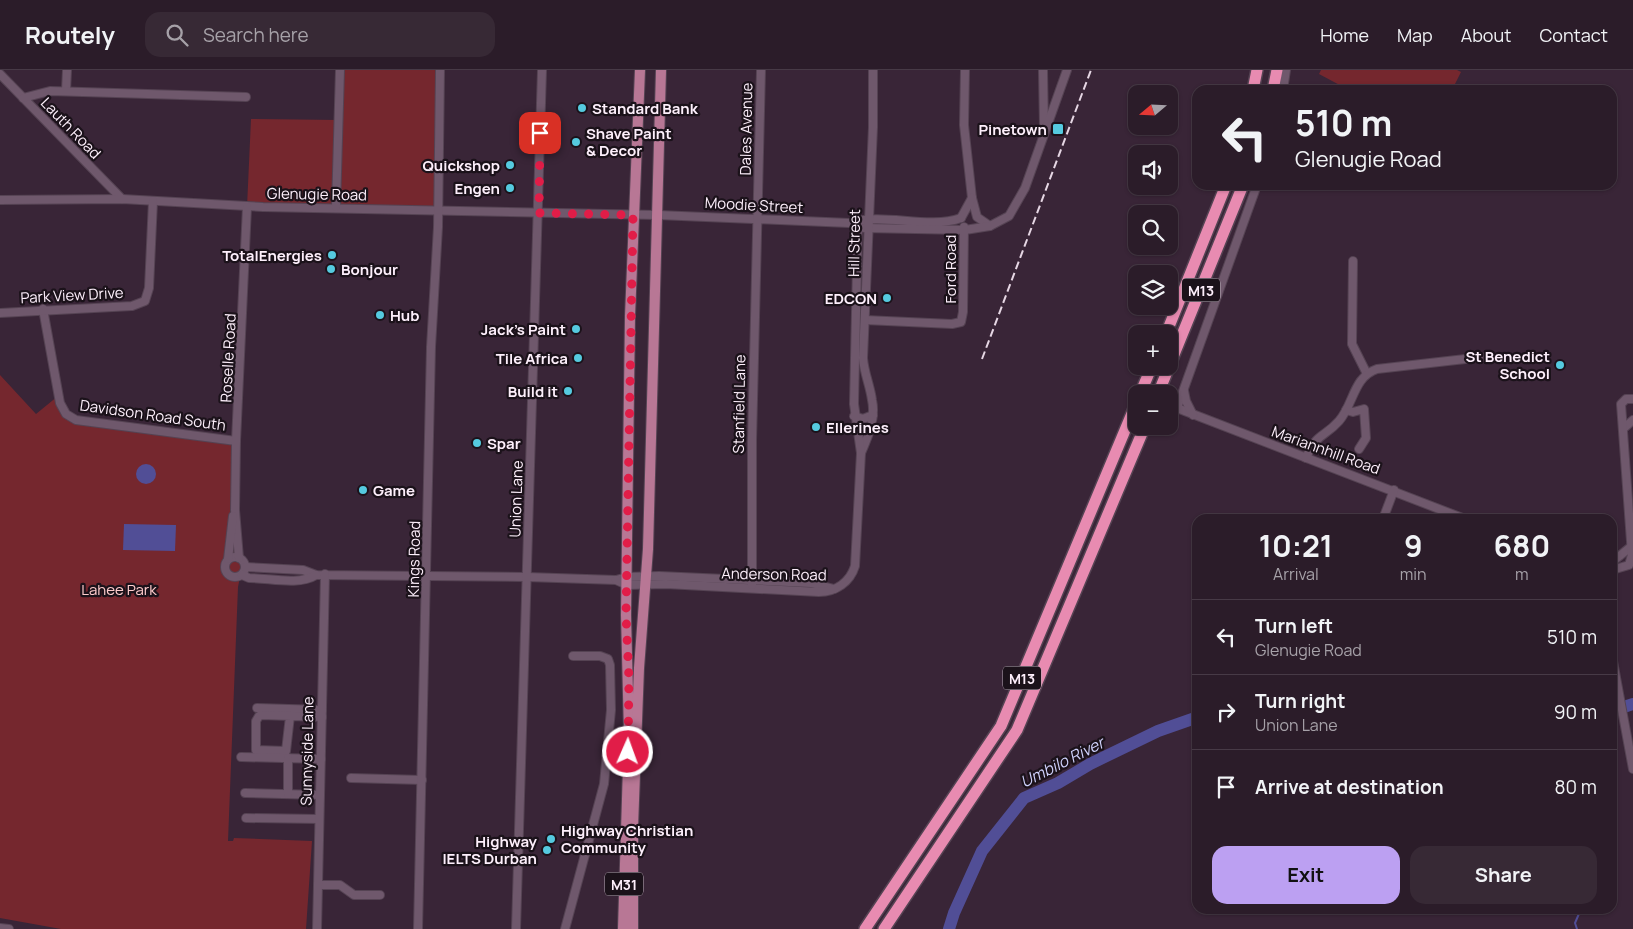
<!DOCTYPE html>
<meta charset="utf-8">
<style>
body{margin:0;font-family:Manrope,sans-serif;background:#372935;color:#f1f3f6;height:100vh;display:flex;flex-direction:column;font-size:19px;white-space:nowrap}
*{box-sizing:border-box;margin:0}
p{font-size:16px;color:#a6a1a8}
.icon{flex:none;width:28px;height:28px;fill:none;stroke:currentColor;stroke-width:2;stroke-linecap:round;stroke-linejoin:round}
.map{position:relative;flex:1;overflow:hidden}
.panel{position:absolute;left:1192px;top:444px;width:425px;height:400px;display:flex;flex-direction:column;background:#2b1c29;border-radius:15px;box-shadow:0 1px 4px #0004,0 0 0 1px #473a46}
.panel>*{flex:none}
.guide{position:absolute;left:1192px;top:15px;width:425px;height:105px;border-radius:15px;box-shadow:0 1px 4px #0004,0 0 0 1px #473a46;background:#2b1c29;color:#f1f3f6;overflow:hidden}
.needle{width:32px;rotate:251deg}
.tools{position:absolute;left:1128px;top:15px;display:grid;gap:10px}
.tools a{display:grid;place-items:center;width:50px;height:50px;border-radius:10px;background:#2b1c29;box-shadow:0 1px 4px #0004,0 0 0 1px #473a46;font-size:25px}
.pin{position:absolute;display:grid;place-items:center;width:42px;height:42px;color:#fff;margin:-21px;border-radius:10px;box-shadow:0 2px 8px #0006}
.me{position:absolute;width:55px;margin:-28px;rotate:2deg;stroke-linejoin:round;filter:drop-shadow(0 0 4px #0008)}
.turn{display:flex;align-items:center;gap:18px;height:105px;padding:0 20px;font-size:22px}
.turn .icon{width:65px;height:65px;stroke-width:2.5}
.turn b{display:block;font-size:35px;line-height:42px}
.eta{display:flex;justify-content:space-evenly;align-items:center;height:85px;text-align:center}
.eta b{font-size:30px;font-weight:700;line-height:35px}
.action{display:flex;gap:10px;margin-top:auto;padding:10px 20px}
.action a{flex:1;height:58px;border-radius:15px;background:#bca0f2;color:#111;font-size:20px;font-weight:700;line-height:58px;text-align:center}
.action a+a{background:#372935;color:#f1f3f6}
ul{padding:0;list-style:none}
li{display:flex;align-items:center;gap:15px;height:75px;padding:0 20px;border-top:1px solid #473a46}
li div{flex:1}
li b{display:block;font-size:19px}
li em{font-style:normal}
header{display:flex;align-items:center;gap:30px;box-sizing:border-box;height:70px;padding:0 25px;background:#2b1c29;border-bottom:1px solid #473a46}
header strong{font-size:24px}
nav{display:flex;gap:28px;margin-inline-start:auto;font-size:18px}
.search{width:350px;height:45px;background:#372935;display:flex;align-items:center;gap:12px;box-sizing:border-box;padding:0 18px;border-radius:15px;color:#a6a1a8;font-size:19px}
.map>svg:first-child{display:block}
.green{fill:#75272e}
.water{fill:#514e96}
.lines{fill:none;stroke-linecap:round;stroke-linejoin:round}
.stream{stroke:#514e96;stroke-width:2}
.river{stroke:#514e96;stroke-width:12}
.minor-casing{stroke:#554353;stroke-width:10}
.major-casing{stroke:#554353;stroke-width:12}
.highway-casing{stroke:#554353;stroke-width:14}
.minor{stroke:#6f586c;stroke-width:8}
.major{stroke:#b87795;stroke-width:10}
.highway{stroke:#e88bb1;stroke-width:11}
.rail{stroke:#e6d7e4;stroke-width:2;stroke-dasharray:8 4;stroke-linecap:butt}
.route{stroke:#e11d48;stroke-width:9;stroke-dasharray:0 16.2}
.poi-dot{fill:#55cadf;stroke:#1b121a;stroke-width:2}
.labels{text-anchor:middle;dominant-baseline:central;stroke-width:4.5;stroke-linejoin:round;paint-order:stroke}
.shield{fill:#1b121a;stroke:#b9adb8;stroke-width:1}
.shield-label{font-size:14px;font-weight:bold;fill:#fdeffb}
.poi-label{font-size:15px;font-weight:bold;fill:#fdeffb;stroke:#1b121a;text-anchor:end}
.street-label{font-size:15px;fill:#fdeffb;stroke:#1b121a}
.park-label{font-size:15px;fill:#fcc;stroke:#1b121a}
.water-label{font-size:16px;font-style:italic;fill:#cfd1fb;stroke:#1b121a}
</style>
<header>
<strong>Routely</strong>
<div class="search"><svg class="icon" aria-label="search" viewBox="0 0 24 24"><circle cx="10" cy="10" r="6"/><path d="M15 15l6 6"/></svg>Search here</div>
<nav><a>Home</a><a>Map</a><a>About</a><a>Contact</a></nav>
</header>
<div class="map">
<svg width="1633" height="859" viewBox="0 0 1633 859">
<rect width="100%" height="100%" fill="#392537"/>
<g class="green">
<path d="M341 0H440L438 141 247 137 251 49 339 50Z"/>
<path d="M1321 0H1457L1461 2 1452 20H1349L1319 4Z"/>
<path d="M0 305 36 344 58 326 60 333 76 350 237 371 235 486 241 489 245 497 240 507 238 517 228 771H233L234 768 312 771 306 859H61L0 848Z"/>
</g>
<g class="water">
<circle cx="146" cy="404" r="10"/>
<path d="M124 454 176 455 175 481 123 480Z"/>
</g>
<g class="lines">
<g class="stream">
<path d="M1612 643 1616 641"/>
<path d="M1577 859 1575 853 1581 839"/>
</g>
<g class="river">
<path d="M1612 641 1633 634"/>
<path d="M949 859 954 843 982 781 1024 728 1058 713 1090 694 1158 661 1198 647"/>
</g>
<g class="minor-casing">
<g id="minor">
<path d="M965 0 964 55 972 128 977 147 990 156"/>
<path d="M1043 0 1044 57"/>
<path d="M0 4 122 129"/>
<path d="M1283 20 1286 0"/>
<path d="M66 21 67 0"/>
<path d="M23 28 50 21 246 27"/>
<path d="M1257 115 1177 338 1465 449"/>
<path d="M0 130 122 129 263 137 658 145 849 153C884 142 927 160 961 148"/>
<path d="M336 137 340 0"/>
<path d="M961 148 972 128"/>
<path d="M864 158 965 160 990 156 1009 146 1025 118 1067 0"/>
<path d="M1353 191 1352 274 1367 304"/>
<path d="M43 239 60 333 66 344 76 350 236 371"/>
<path d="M0 243 132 236 145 231 149 218 153 131"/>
<path d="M865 250 952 254 961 252 963 242 964 157"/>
<path d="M1184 321 1186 331 1193 345"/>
<path d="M1346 340 1353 342 1364 339 1366 368 1359 379"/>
<path d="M854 346 863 349 873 345"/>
<path d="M1624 358 1633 350"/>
<path d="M861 383C868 367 876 348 872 330 870 315 864 303 863 288L873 57V0"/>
<path d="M1306 388C1317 362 1324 368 1339 351 1354 334 1353 307 1377 299L1483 287"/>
<path d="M1383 449 1394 420"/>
<circle cx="235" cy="497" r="10"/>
<path d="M239 488 235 440 236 371 247 137"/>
<path d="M228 489 233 446"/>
<path d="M1612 492 1633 475"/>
<path d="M245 497 303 500 316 505 527 507 616 510 627 507 659 506 811 513 834 519"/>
<path d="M1612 500 1629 495 1632 485 1621 334 1626 329H1633"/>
<path d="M242 505 249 508C270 508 298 516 316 505"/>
<path d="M616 510 627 515 666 514 819 522C836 522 850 512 855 496L861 383 854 334 858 150"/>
<path d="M752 515V371L761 0"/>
<path d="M1612 586 1633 699"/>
<path d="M257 638 322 640"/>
<path d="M290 646 286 681 256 680V651L259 646 261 645 322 647"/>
<path d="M241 687 321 689"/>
<path d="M351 708 422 710"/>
<path d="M245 723 320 725"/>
<path d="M288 724V688"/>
<path d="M246 748 319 749"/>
<path d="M318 815H340L354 825H380"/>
<path d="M0 858 9 859"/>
<path d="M317 859 325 504"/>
<path d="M418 859 431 277 438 157 440 0"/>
<path d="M516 859 542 0"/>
<path d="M565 859 604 714 611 640 610 595 608 589 600 586H573"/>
</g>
</g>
<g class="major-casing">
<g id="major">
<path d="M623 859 629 664 626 545 630 246 640 0"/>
<path d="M633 859V757L639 598 648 479 661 0"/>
</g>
</g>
<g class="highway-casing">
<g id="highway">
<path d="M1253 20 1257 0"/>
<path d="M1273 20 1277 0"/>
<path d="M1166 264 1226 115"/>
<path d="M1140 324 1152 296"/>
<path d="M1158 324 1243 115"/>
<path d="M865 859 1001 656 1136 334"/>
<path d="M884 859 1017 660 1145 356"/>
</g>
</g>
<use href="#minor" class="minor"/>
<use href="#major" class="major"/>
<use href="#highway" class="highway"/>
<path class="rail" d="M982 289 1091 0"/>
</g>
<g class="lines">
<path class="route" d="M540 63 539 143 633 145 626 545 629 609 628 682"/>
</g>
<g class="poi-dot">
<circle cx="582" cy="38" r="5"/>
<rect x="1052" y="53" width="12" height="12" rx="2.5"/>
<circle cx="576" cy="72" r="5"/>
<circle cx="510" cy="95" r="5"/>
<circle cx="510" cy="118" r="5"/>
<circle cx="332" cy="185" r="5"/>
<circle cx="331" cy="199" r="5"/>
<circle cx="887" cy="228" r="5"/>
<circle cx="380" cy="245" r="5"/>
<circle cx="576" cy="259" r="5"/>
<circle cx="578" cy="288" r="5"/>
<circle cx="1560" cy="295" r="5"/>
<circle cx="568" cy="321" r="5"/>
<circle cx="816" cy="357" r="5"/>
<circle cx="477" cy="373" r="5"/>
<circle cx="363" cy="420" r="5"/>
<circle cx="551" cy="769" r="5"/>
<circle cx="547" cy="780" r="5"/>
</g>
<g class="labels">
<g class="shield">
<rect x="1182" y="208.5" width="38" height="23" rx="4"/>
<rect x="1003" y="596.5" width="38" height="23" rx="4"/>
<rect x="605" y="802.5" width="38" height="23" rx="4"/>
</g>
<g class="shield-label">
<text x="1201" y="220">M13</text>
<text x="1022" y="608">M13</text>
<text x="624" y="814">M31</text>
</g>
<g class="poi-label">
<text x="592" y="38" text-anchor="start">Standard Bank</text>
<text x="1047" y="59">Pinetown</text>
<text x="586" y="63" text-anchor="start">Shave Paint<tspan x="586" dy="17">&amp; Decor</tspan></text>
<text x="500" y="95">Quickshop</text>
<text x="500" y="118">Engen</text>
<text x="322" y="185">TotalEnergies</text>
<text x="341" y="199" text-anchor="start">Bonjour</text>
<text x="877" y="228">EDCON</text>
<text x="390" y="245" text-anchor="start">Hub</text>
<text x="566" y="259">Jack's Paint</text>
<text x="1550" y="286">St Benedict<tspan x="1550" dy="17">School</tspan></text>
<text x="568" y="288">Tile Africa</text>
<text x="558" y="321">Build it</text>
<text x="826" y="357" text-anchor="start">Ellerines</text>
<text x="487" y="373" text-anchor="start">Spar</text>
<text x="373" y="420" text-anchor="start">Game</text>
<text x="561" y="760" text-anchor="start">Highway Christian<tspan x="561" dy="17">Community</tspan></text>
<text x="537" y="771">Highway<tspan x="537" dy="17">IELTS Durban</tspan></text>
</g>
<g class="street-label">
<text transform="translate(71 58) rotate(46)">Lauth Road</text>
<text transform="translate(746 59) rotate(-89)">Dales Avenue</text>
<text transform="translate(317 124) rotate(1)">Glenugie Road</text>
<text transform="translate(754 135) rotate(3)">Moodie Street</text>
<text transform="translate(854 173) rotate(-89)">Hill Street</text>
<text transform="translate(950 199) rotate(-90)">Ford Road</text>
<text transform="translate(72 225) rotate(-3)">Park View Drive</text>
<text transform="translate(228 288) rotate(-87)">Roselle Road</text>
<text transform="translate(739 334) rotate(-89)">Stanfield Lane</text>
<text transform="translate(153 345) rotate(8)">Davidson Road South</text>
<text transform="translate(1326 380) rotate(20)">Mariannhill Road</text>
<text transform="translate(516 429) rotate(-88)">Union Lane</text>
<text transform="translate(414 489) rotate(-89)">Kings Road</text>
<text transform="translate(774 504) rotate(1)">Anderson Road</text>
<text transform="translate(307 681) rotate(-89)">Sunnyside Lane</text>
</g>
<g class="park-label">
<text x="119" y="519">Lahee Park</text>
</g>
<g class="water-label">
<text transform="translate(1062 692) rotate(-27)">Umbilo River</text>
</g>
</g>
</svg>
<div class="tools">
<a><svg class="needle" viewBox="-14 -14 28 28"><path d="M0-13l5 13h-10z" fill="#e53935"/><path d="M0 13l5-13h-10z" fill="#a6a1a8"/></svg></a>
<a><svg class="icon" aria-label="sound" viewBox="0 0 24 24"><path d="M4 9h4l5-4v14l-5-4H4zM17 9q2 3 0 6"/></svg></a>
<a><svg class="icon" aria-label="search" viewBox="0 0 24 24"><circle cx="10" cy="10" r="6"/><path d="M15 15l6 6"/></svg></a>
<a><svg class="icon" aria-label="layers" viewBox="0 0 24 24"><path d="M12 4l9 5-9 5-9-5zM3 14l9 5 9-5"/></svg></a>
<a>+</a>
<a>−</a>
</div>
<div class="pin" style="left:540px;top:63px;background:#d93025"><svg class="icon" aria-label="arrive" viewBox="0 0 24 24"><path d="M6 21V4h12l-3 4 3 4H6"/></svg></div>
<svg class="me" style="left:628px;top:682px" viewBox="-20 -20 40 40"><circle r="17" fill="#e11d48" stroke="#fff" stroke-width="3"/><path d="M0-11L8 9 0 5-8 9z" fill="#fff"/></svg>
<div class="guide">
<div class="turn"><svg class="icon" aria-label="left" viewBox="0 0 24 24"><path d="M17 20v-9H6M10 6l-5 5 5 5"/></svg><div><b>510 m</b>Glenugie Road</div></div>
</div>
<section class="panel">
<div class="eta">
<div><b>10:21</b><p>Arrival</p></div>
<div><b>9</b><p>min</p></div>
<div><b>680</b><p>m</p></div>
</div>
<ul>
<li><svg class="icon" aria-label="left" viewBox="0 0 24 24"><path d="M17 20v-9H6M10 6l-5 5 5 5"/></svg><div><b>Turn left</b><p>Glenugie Road</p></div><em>510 m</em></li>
<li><svg class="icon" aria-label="right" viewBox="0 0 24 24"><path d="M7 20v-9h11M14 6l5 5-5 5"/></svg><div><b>Turn right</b><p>Union Lane</p></div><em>90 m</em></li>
<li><svg class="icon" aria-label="arrive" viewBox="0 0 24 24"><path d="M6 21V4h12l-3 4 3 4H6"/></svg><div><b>Arrive at destination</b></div><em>80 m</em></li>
</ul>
<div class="action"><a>Exit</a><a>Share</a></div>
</section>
</div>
